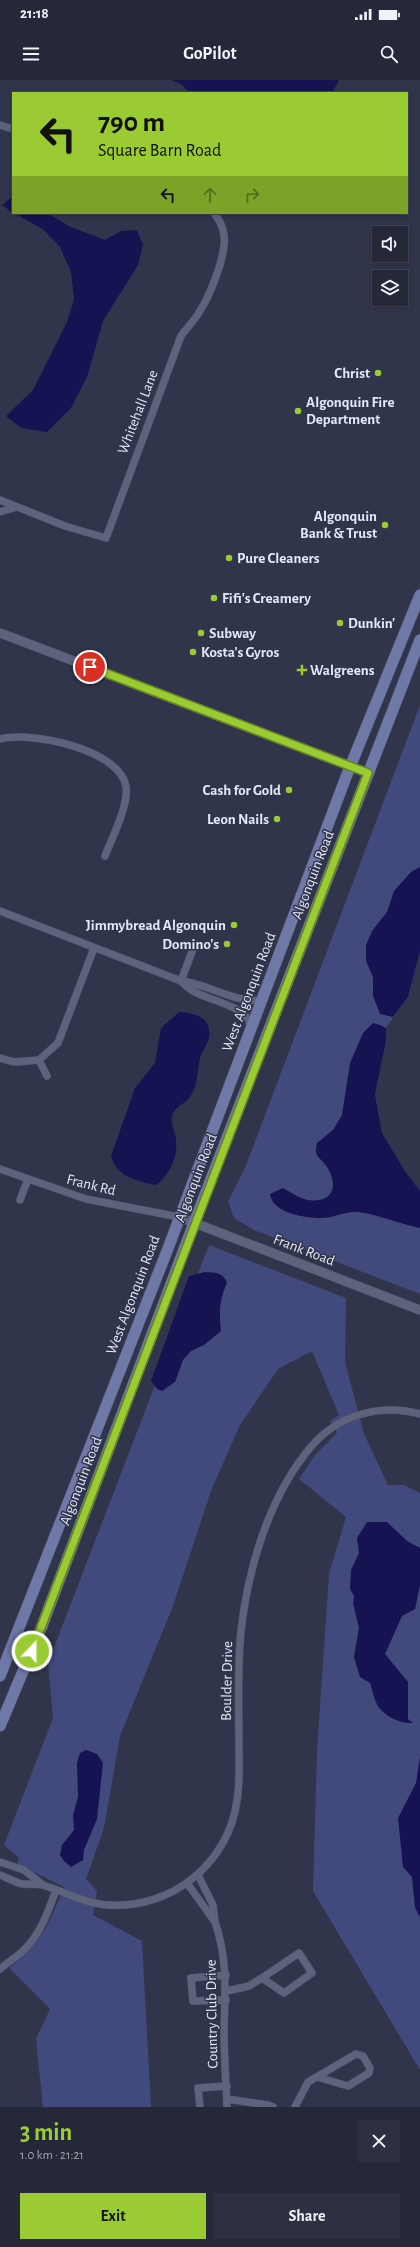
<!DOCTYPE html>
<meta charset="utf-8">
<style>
body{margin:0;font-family:"Alegreya Sans",sans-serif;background:#2c3041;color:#f1f3f6;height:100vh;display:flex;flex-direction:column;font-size:15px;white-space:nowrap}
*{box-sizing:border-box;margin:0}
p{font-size:13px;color:#a3a6ae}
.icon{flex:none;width:22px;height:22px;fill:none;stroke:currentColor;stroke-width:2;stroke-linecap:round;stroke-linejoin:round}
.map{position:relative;height:2027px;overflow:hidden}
.drawer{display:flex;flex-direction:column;background:#242839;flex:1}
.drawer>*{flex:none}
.hud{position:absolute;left:12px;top:12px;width:396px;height:122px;border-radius:0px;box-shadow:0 2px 6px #0003,0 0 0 1px #414453;background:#9bcb33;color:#111;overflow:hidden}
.controls{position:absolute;left:372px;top:146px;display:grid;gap:8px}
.controls a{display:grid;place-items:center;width:36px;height:36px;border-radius:0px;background:#242839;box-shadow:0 2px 6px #0003,0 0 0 1px #414453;font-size:20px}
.pin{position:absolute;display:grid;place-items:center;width:34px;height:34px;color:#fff;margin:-17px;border:2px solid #fff;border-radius:50%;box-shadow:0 1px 4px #0007}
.me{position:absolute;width:44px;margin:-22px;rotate:22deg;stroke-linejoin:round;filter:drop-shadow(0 0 3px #0008)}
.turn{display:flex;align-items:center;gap:14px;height:84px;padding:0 20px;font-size:18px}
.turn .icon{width:52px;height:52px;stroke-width:2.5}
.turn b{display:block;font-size:28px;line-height:34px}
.lanes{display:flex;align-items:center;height:38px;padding:0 20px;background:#0003;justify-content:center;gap:20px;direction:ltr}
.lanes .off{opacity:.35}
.round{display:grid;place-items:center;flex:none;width:42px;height:42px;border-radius:0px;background:#2c3041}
.summary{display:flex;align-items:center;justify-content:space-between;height:68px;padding:0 20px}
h1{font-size:24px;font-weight:700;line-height:30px;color:#9bcb33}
.action{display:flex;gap:8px;margin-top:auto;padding:8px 20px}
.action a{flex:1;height:46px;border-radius:0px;background:#9bcb33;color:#111;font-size:16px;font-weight:700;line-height:46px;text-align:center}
.action a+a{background:#2c3041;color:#f1f3f6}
.status{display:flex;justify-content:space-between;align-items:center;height:28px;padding:0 20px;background:#242839;direction:ltr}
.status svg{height:11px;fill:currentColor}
header{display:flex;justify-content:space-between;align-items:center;height:52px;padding:0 20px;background:#242839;font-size:18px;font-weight:700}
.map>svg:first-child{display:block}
.green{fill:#42497d}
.water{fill:#151351}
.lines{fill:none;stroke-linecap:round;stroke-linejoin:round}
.minor-casing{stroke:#4d5164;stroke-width:8}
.tertiary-casing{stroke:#4d5164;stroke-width:10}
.primary-casing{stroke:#4d5164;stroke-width:12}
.minor{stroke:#5e637d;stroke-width:7}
.tertiary{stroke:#5e637d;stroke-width:9}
.primary{stroke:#6f78a7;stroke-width:11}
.route-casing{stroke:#658421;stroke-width:10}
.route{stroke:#9bcb33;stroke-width:7}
.poi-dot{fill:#9bcb33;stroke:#30354c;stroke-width:1.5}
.labels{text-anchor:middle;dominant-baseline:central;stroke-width:3;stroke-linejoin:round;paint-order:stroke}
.poi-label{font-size:15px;font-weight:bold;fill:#e3e7f6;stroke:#30354c;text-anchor:start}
.street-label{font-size:15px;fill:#e3e7f6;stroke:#30354c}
</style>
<div class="status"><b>21:18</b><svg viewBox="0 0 49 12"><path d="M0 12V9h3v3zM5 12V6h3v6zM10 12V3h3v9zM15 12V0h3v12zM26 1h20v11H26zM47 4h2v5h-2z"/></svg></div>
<header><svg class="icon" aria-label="menu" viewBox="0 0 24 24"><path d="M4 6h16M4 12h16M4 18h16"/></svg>GoPilot<svg class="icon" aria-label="search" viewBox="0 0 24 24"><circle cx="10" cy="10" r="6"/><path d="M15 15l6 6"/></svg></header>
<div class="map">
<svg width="420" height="2027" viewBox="0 0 420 2027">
<rect width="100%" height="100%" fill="#30354c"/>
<g class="green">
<path d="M420 625V871L408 917 386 948V961L375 1013 382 1053 405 1091 420 1111V1214L254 1150 234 1138 228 1122 245 1088Z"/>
<path d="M209 1165 346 1218 345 1282 364 1354 388 1405H404L420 1413V1990L313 1811 317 1671 329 1494 346 1437 299 1399 315 1375 337 1353 330 1341 339 1335 312 1271 278 1289 240 1345 211 1411 173 1526 120 1656 104 1748 86 1799 97 1811 93 1835 142 1861 151 2027H43L36 1959 50 1929 9 1888C42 1863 49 1844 64 1807L17 1784 19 1778 4 1765 53 1638 48 1583Z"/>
</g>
<g class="water">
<path d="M171 0H339L332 13H190L181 4Z"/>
<path d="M13 116V133L2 125Z"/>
<path d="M14 133H47L71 147 105 160 121 151 137 150 143 165 138 185 103 241 87 297 71 328 47 352 21 348 6 336 33 310 67 242 74 219 71 192 60 167 44 150Z"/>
<path d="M420 787V871L408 917 393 937 380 934 373 916V897L366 881V865L372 851 387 832 394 811 411 792Z"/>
<path d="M179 932C194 933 212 937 209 957 208 965 201 971 200 979 197 992 198 1005 190 1017 185 1024 174 1027 172 1036 170 1042 174 1049 175 1054 180 1073 171 1094 156 1105 139 1102 115 1096 111 1076L135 1008 155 983 161 948Z"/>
<path d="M373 943 380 945 386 948V961L375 1014 382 1053 405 1091 420 1111V1148C399 1144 378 1134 357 1132 345 1131 333 1138 321 1138 305 1138 272 1133 270 1114L283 1108C297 1116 307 1124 323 1119 340 1113 332 1091 323 1082 321 1079 319 1079 317 1075 315 1071 316 1068 317 1063L333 1050 342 1035 350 983 363 953Z"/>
<path d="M205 1192C216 1193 223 1192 227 1203 219 1220 219 1233 221 1251L204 1265 191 1271 183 1280 175 1302 162 1311 157 1309 151 1301 189 1196Z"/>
<path d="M367 1442H387L407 1461 420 1468V1505L415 1529 402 1536 385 1574 408 1602V1639L413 1643C400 1644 381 1635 376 1622 373 1616 372 1609 370 1603L360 1597 354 1577 359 1548 353 1523 354 1516 350 1509 351 1490 359 1473 357 1458Z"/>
<path d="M86 1670 97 1674 103 1683 97 1739 84 1770 83 1780 71 1787 64 1781 60 1775 62 1765 74 1750 73 1735 78 1717 77 1683 80 1673Z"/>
<path d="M420 1677V1837L415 1828 412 1797 403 1787 398 1738 416 1703Z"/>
</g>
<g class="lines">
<g class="minor-casing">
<g id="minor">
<path d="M0 45 13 49"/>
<path d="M0 420 65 446 106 458 181 256C186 249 193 242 198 234 209 218 227 175 224 155 223 147 219 139 214 133"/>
<path d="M0 432 17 427"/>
<path d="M0 659C31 651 119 669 126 706 129 725 112 758 105 776"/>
<path d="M0 831 181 901C209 904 233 923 262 920"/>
<path d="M181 901C184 903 186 907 190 909 203 920 252 926 250 947"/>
<path d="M181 901 193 869"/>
<path d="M0 978 14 982 39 980 47 996"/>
<path d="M39 980 58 963 94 868"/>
<path d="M0 1089 86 1119 179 1137"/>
<path d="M20 1120 28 1099"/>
<path d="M0 1782 24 1790 43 1805"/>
<path d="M0 1795C7 1798 15 1802 22 1804 30 1805 38 1803 46 1806 67 1813 87 1824 109 1825 172 1829 229 1783 237 1720 240 1704 239 1686 239 1669 239 1630 237 1590 241 1551 248 1488 269 1417 310 1368 337 1335 380 1323 420 1334"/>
<path d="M187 1803 215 1842 213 1825 198 1795"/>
<path d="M215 1842C228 1879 225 1912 224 1950 224 1975 226 2001 227 2027"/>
<path d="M0 1889C8 1882 17 1877 24 1870 41 1853 48 1832 56 1810"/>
<path d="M226 1895 191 1898 193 1921 226 1920"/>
<path d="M227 1911 249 1906 262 1898 284 1913 312 1893 299 1873 262 1898"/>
<path d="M227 2019 268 2025 273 2027"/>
<path d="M200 2027 198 2008 227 2006"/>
<path d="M295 2027 308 2002 356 1974 363 1976 370 1988 369 1993 348 2006 317 1997"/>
</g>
</g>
<g class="tertiary-casing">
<g id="tertiary">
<path d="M0 553 368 693"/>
<path d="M179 1137 420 1230"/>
</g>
</g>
<g class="primary-casing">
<g id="primary">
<path d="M0 1596 167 1171 346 697 420 515"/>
<path d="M0 1646 42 1546 194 1143 420 560"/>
</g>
</g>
<use href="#minor" class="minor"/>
<use href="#tertiary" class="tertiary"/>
<use href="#primary" class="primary"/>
</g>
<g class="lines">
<g class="route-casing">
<path id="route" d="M32 1571 368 693 90 587"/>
</g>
<use href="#route" class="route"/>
</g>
<g class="poi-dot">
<circle cx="378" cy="293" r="4"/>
<circle cx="298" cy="331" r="4"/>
<circle cx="385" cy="445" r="4"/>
<circle cx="229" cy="478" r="4"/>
<circle cx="214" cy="518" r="4"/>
<circle cx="340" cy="543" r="4"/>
<circle cx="201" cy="553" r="4"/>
<circle cx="193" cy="572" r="4"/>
<path d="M300 584h4v4h4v4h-4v4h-4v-4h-4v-4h4z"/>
<circle cx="289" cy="710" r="4"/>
<circle cx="277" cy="739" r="4"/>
<circle cx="234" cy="845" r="4"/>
<circle cx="227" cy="864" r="4"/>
</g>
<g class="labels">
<g class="poi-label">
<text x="370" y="293" text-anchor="end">Christ</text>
<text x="306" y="322">Algonquin Fire<tspan x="306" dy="17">Department</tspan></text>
<text x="377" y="436" text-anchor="end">Algonquin<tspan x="377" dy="17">Bank &amp; Trust</tspan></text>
<text x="237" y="478">Pure Cleaners</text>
<text x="222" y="518">Fifi's Creamery</text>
<text x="348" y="543">Dunkin'</text>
<text x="209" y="553">Subway</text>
<text x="201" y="572">Kosta's Gyros</text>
<text x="310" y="590">Walgreens</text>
<text x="281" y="710" text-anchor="end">Cash for Gold</text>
<text x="269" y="739" text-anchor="end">Leon Nails</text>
<text x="226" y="845" text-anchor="end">Jimmybread Algonquin</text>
<text x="219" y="864" text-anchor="end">Domino's</text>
</g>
<g class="street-label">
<text transform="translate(138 332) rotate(-69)">Whitehall Lane</text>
<text transform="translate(313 795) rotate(-69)">Algonquin Road</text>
<text transform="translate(249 912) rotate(-69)">West Algonquin Road</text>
<text transform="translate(196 1098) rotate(-69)">Algonquin Road</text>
<text transform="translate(91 1105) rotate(14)">Frank Rd</text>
<text transform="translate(304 1170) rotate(21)">Frank Road</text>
<text transform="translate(133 1215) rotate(-69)">West Algonquin Road</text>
<text transform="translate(81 1401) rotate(-69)">Algonquin Road</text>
<text transform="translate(227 1601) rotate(-89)">Boulder Drive</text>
<text transform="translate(212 1934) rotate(-91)">Country Club Drive</text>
</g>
</g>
</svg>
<div class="controls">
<a><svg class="icon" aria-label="sound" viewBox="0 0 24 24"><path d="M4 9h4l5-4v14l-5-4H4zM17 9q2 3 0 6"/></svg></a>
<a><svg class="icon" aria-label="layers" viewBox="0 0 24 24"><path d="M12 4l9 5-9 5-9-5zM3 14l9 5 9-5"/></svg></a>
</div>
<div class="pin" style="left:90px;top:587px;background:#d93025"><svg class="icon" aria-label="arrive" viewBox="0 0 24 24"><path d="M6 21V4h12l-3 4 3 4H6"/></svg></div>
<svg class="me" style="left:32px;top:1571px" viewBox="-20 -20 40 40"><circle r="17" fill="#9bcb33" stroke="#fff" stroke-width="3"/><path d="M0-11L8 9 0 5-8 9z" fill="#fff"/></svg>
<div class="hud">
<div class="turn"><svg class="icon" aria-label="left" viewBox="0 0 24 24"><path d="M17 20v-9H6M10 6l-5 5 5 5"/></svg><div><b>790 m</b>Square Barn Road</div></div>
<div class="lanes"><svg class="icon" aria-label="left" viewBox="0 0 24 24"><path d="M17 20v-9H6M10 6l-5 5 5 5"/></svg><svg class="icon off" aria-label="ahead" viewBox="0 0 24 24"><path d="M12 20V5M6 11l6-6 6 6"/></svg><svg class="icon off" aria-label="right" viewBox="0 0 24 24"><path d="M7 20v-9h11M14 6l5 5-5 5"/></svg></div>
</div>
</div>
<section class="drawer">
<div class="summary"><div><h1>3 min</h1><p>1.0 km · 21:21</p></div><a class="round"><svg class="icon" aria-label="close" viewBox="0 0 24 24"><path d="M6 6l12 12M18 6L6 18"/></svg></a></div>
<div class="action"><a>Exit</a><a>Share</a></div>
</section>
